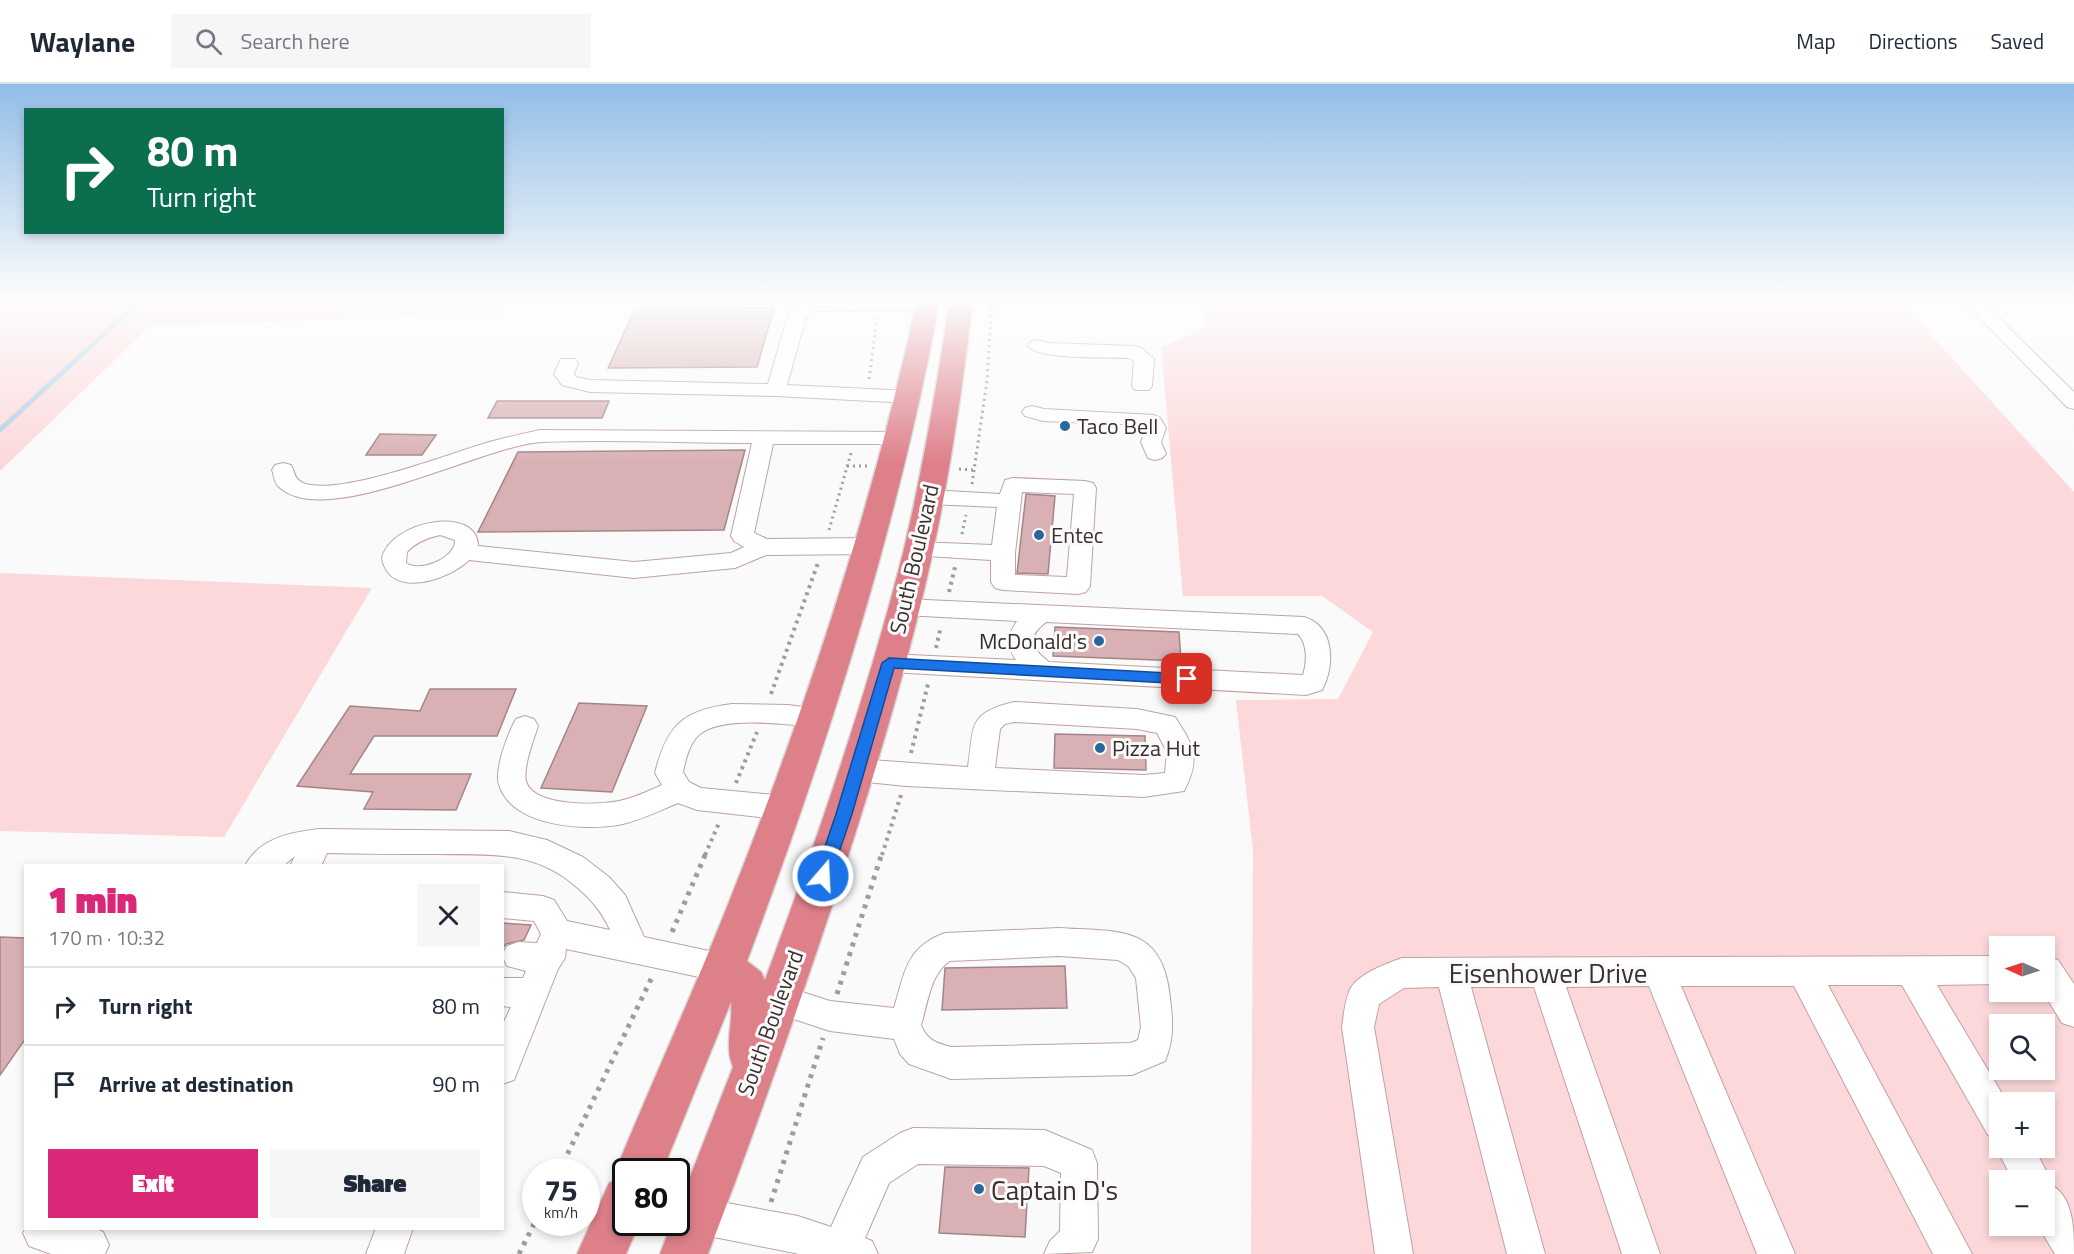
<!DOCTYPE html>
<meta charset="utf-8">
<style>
body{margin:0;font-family:"Titillium Web",sans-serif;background:#f6f6f7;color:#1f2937;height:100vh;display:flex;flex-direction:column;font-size:22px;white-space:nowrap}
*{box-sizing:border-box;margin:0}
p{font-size:20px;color:#747a83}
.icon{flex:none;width:33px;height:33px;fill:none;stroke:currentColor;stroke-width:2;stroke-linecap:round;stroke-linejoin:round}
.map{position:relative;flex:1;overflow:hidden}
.sheet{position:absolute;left:24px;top:780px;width:480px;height:366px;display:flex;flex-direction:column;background:#fff;border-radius:0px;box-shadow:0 3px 9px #0003}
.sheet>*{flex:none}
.guide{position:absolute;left:24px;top:24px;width:480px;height:126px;border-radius:0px;box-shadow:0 3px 9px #0003;background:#0b6e4f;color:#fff;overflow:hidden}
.needle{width:39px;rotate:273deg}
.fabs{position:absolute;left:1989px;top:852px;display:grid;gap:12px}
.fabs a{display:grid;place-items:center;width:66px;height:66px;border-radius:0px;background:#fff;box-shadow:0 3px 9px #0003;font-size:30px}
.speed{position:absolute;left:522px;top:1074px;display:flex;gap:12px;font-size:30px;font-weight:700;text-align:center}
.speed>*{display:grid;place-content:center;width:78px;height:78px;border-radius:50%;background:#fff;box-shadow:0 3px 9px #0003;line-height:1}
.speed small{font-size:15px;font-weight:400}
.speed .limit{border:3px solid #111;border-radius:9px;background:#fff;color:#111}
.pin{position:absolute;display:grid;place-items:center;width:51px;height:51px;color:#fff;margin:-26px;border-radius:12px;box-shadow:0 3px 9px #0006}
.me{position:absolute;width:66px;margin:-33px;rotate:19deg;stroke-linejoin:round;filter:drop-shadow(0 0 4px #0008)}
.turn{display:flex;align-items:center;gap:21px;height:126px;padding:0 24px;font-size:27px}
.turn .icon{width:78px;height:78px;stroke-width:2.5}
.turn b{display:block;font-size:42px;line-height:51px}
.round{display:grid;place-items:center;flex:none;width:63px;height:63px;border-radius:0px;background:#f6f6f7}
.headline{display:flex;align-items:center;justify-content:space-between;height:102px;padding:0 24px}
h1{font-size:36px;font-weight:800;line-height:45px;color:#db2777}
.cta{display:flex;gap:12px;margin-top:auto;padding:12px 24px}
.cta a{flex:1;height:69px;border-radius:0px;background:#db2777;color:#fff;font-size:24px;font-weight:800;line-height:69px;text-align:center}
.cta a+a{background:#f6f6f7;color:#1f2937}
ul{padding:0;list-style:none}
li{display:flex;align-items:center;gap:18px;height:78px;padding:0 24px;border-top:2px solid #e0e1e3}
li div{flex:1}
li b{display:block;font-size:22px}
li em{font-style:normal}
header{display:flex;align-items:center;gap:36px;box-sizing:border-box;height:84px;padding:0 30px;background:#fff;border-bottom:2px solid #e0e1e3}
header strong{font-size:28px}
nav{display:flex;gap:33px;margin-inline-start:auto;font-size:21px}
.search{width:420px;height:54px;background:#f6f6f7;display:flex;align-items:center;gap:15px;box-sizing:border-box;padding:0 21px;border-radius:0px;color:#747a83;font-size:22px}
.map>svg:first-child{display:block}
.green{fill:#fcd8da;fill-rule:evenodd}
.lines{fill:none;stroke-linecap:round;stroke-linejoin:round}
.stream{stroke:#b2cbe6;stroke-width:5}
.building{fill:#d9b1b4;stroke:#a38587;stroke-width:1.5}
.minor-casing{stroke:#c0a1a3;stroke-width:2}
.highway-casing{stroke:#d8d5d5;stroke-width:3}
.path-far2{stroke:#a19b9c;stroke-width:3;stroke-dasharray:2 4;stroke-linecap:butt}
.path-far1{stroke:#a19b9c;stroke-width:4;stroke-dasharray:3 4.5;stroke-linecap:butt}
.path{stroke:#a19b9c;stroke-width:5;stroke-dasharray:4 6;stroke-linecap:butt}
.minor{fill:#fff;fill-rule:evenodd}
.highway{fill:#de808a;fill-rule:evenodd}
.route{fill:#1a73e8;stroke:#114b97;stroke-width:1.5}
.poi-dot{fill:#2b659d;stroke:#fafafa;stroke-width:2}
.labels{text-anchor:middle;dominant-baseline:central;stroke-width:6;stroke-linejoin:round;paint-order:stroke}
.poi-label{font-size:22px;fill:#3a2e2f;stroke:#fafafa;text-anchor:start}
.street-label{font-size:22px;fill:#3a2e2f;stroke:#fafafa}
.near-street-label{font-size:27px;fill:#3a2e2f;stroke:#fafafa}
.near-poi-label{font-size:27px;fill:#3a2e2f;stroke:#fafafa;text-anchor:start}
</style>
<header>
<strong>Waylane</strong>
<div class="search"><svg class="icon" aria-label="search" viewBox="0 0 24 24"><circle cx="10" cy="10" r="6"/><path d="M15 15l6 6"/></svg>Search here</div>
<nav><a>Map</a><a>Directions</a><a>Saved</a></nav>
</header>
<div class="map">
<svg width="2074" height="1170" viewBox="0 0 2074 1170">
<rect width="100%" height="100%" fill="#fafafa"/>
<g class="green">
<path d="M0 215H510L500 229 150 242 0 387Z"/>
<path d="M1206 215H1898L2074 408V1170H1251L1253 767 1236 616 1338 615 1373 548 1322 512H1183L1161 263 1204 244ZM2000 862H2044V908H2000ZM2000 940H2044V986H2000ZM2000 1018H2044V1064H2000ZM2000 1096H2044V1142H2000Z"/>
<path d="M0 489 372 504 224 753 0 747Z"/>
</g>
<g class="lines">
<path class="stream" d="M0 346 142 215"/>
</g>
<g class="building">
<path d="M774 224 757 283 608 284 635 225Z"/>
<path d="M497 317H609L602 334H488Z"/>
<path d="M380 350 436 351 422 371H366Z"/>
<path d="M745 366 724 446 478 448 518 368Z"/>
<path d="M1026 410 1055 412 1048 490 1017 489Z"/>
<path d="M1055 543 1179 548 1181 577 1053 572Z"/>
<path d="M430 605H516L497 652H374L350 690H471L456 726 364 725 373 708 297 702 350 622 420 627Z"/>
<path d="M579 619 647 622 612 708 541 704Z"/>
<path d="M1055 650 1145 652 1146 686 1054 684Z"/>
<path d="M502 839 531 841 524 856 506 860 502 865Z"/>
<path d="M0 853 26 854V954L0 991Z"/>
<path d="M1065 882 1067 924 942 926 945 884Z"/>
<path d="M945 1083 1029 1084 1025 1153 939 1149Z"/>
</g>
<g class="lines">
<g class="minor-casing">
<g id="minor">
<path d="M813 215 934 217 937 221 934 225 928 226 812 227 806 233 787 301 910 307 917 309 920 313 917 317 910 319 776 312 590 308 562 301 554 290 561 275H575L578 279 574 290 576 293 590 296 768 300 788 231 800 219Z"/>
<path d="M1961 215H1980L2074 308V325L2067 323Z"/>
<path d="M1037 256 1048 259 1134 262 1141 264 1154 275 1152 302 1149 306H1135L1132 302 1134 277 1129 274C1110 273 1038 276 1028 262L1030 258Z"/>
<path d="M1032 322 1044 325 1154 331 1160 334 1166 344 1161 358 1166 370 1162 374 1155 376 1148 374 1141 358 1146 344 1143 341 1043 337 1025 332 1022 328 1025 324Z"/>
<path d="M540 346 900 348 907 350 910 354 907 358 900 360H773L754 449 767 455 870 454 878 457 881 462 878 467 870 470 766 471 735 484 634 494 469 476C449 496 389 516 382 474 391 436 478 421 478 462L634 478 731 469 744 463 734 457 731 452 752 359C683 359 612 355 542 358 483 361 327 447 279 403 274 399 274 391 272 386L275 381 283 379 291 381C295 388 294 395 303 399 339 413 448 370 486 359 504 354 522 350 540 346ZM440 451 455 456C456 474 420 489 406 479L407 468C416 458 427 454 440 451Z"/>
<path d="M1013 394 1085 397 1093 399 1096 404 1090 502 1086 508 1078 510 1003 506 995 504 991 498V476L910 471 906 466 910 461 918 458 992 461 997 423 929 420 921 418 918 413 921 408 929 406 1000 410 1005 396ZM1022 408 1074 410 1067 493 1015 491V469Z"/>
<path d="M904 515 1304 533C1335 542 1335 582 1322 606L1306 611 889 588 880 586 876 579 880 572 889 570 1016 576C1006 561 1007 552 1017 537L904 531 895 529 892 523 895 517ZM1046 538 1298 550C1308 561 1307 578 1303 591L1049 578C1030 563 1026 554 1046 538Z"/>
<path d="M1014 618 1137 625 1175 633C1194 662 1201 674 1184 707L1144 713 906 702 857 697 847 694 843 686 847 678 857 675 968 683C974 641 968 629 1014 618ZM1014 638 1137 645 1157 649 1167 668 1165 689 1144 691 995 684 1000 645 1005 640Z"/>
<path d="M732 620 788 621 826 626 830 633 826 640 817 643C788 641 723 631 700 650 689 659 686 675 683 688L689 698 701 704 785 712 795 716 799 724 795 732 785 736 697 726 678 719C659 727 639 737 618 741 582 747 512 742 499 701 494 686 508 649 516 635L525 632 534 635 538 642C534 655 521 687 527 700 538 723 598 721 619 717 634 714 648 707 662 701L655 689C667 641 683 626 732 620Z"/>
<path d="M319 745 509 747 547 756 583 773 609 793 625 811 644 853 723 870 734 874 739 884 734 894 723 898 566 865 565 874 558 885 514 996 502 1000V942L511 923 502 922V894H523L526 887 507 882 502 871 507 862 518 858 537 859 541 850 534 837 502 834V808L543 812 554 816 567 837 610 846C601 826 590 814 573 800 532 766 488 771 438 770 401 770 364 770 327 769L321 782H290L295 772 283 782H245C259 754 292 748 319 745Z"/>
<path d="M1059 844C1119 848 1163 840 1170 914 1173 937 1174 956 1165 977L1132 991 951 995 909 980 900 970 894 955 830 947 769 927 764 916 769 905 780 901 830 917 894 924C905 888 906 863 945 849ZM1059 872 1118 876 1128 882 1136 894 1141 943 1138 956 1131 959 951 963C936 959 927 956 921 941 928 919 930 890 950 877Z"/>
<path d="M2000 872V900L1937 901 2007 1018H2000V1064H2034L2051 1096 2049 1100C2074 1111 2074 1146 2074 1170H2055L2038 1142H2044V1096H2013L1996 1064 1999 1056 1988 1051 1902 901H1828L1972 1170H1933L1794 902H1681L1795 1170H1757L1649 902 1566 903 1660 1170H1622L1534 903H1471L1545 1170H1507L1439 903 1404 904 1379 920 1374 943 1413 1170H1375L1342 943C1344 931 1345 912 1352 902 1363 888 1386 880 1402 874Z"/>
<path d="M2044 872 2058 876 2074 900V943L2062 939 2043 908Z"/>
<path d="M913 1044 1045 1046 1092 1066 1097 1079 1098 1155 1092 1168 1044 1170 1050 1157 1060 1147 1061 1089 1044 1082 918 1080 889 1099 865 1154 872 1157 878 1170H799L699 1150 686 1145 681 1132 686 1119 699 1114 798 1132 831 1143 863 1073 900 1049Z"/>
<path d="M26 1144H95L103 1148 109 1161 105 1170H51L29 1162 23 1149Z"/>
<path d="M376 1144H413L404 1170H366Z"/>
</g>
</g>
<g class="highway-casing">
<path id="highway" d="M917 215H940C898 442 828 661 747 877L761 888 765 896C817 756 866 614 903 469 923 386 937 300 950 215H973C963 299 951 384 933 467 907 587 870 705 832 822 793 939 752 1055 708 1170H660L672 1138H676V1129L733 983C724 962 733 941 731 918L662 1088H626V1138H640L626 1170H577L609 1099 618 1096 615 1088C652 998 693 909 729 818 807 622 873 422 917 215Z"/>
</g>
<g class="path-far2">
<path d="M869 295 877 234"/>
<path d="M847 382H867"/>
<path d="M959 385 974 386"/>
<path d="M972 400 987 297 992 215"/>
<path d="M829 446 851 369"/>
<path d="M962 450 966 431"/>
</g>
<g class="path-far1">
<path d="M949 508 955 483"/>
<path d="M936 564 941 542"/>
<path d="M771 610 818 479"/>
<path d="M911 669 928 600"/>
<path d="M736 699 757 648"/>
<path d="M705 771 719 739"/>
<path d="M882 771 901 711"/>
</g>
<g class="path">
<path d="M672 848 706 769"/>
<path d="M837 910 882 769"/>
<path d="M559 1088 652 893"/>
<path d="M771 1118 823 954"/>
<path d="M519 1170 536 1136"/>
</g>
<use href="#minor" class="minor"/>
<use href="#highway" class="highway"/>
</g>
<linearGradient id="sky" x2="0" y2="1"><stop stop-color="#92bde7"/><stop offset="0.57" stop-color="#fdfdfd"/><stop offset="1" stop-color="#fdfdfd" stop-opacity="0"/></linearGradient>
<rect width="2074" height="379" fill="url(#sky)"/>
<path class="route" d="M889 574 1187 590 1194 595 1187 600 894 584 852 730 831 792 828 796 823 798 817 796 815 792 836 730 882 579Z"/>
<g class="poi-dot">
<circle cx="1065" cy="342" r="6"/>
<circle cx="1039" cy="451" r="6"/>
<circle cx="1099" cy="557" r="6"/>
<circle cx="1100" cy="664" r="6"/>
<circle cx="979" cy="1105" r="6"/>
</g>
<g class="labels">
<g class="poi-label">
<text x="1077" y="342">Taco Bell</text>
<text x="1051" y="451">Entec</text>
<text x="1087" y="557" text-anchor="end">McDonald's</text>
<text x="1112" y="664">Pizza Hut</text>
</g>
<g class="street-label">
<text transform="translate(914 475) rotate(-77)">South Boulevard</text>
<text transform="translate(770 939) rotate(-70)">South Boulevard</text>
</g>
<g class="near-street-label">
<text x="1548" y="888">Eisenhower Drive</text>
</g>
<g class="near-poi-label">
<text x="991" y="1105">Captain D's</text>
</g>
</g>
</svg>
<div class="fabs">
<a><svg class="needle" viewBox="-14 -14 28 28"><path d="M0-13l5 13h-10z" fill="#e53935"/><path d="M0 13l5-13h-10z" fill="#747a83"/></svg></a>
<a><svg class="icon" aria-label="search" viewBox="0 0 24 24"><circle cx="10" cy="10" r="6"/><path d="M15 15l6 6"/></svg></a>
<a>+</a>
<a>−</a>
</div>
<div class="speed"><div>75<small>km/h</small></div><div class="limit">80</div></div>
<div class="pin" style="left:1187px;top:595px;background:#d93025"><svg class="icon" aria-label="arrive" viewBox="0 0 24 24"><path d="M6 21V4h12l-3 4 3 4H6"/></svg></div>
<svg class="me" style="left:823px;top:792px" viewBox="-20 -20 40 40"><circle r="17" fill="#1a73e8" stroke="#fff" stroke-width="3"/><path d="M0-11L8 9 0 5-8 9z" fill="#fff"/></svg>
<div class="guide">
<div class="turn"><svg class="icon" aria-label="right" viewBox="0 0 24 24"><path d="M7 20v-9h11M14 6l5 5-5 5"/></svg><div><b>80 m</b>Turn right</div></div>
</div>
<section class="sheet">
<div class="headline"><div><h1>1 min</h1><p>170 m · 10:32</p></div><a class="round"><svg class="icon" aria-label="close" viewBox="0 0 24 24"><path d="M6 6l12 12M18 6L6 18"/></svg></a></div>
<ul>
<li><svg class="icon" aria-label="right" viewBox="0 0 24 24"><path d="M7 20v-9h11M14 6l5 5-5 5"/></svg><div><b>Turn right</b></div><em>80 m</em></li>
<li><svg class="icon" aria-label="arrive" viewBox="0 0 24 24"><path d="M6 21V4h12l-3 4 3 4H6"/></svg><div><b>Arrive at destination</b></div><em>90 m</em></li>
</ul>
<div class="cta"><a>Exit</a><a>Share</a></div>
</section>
</div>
